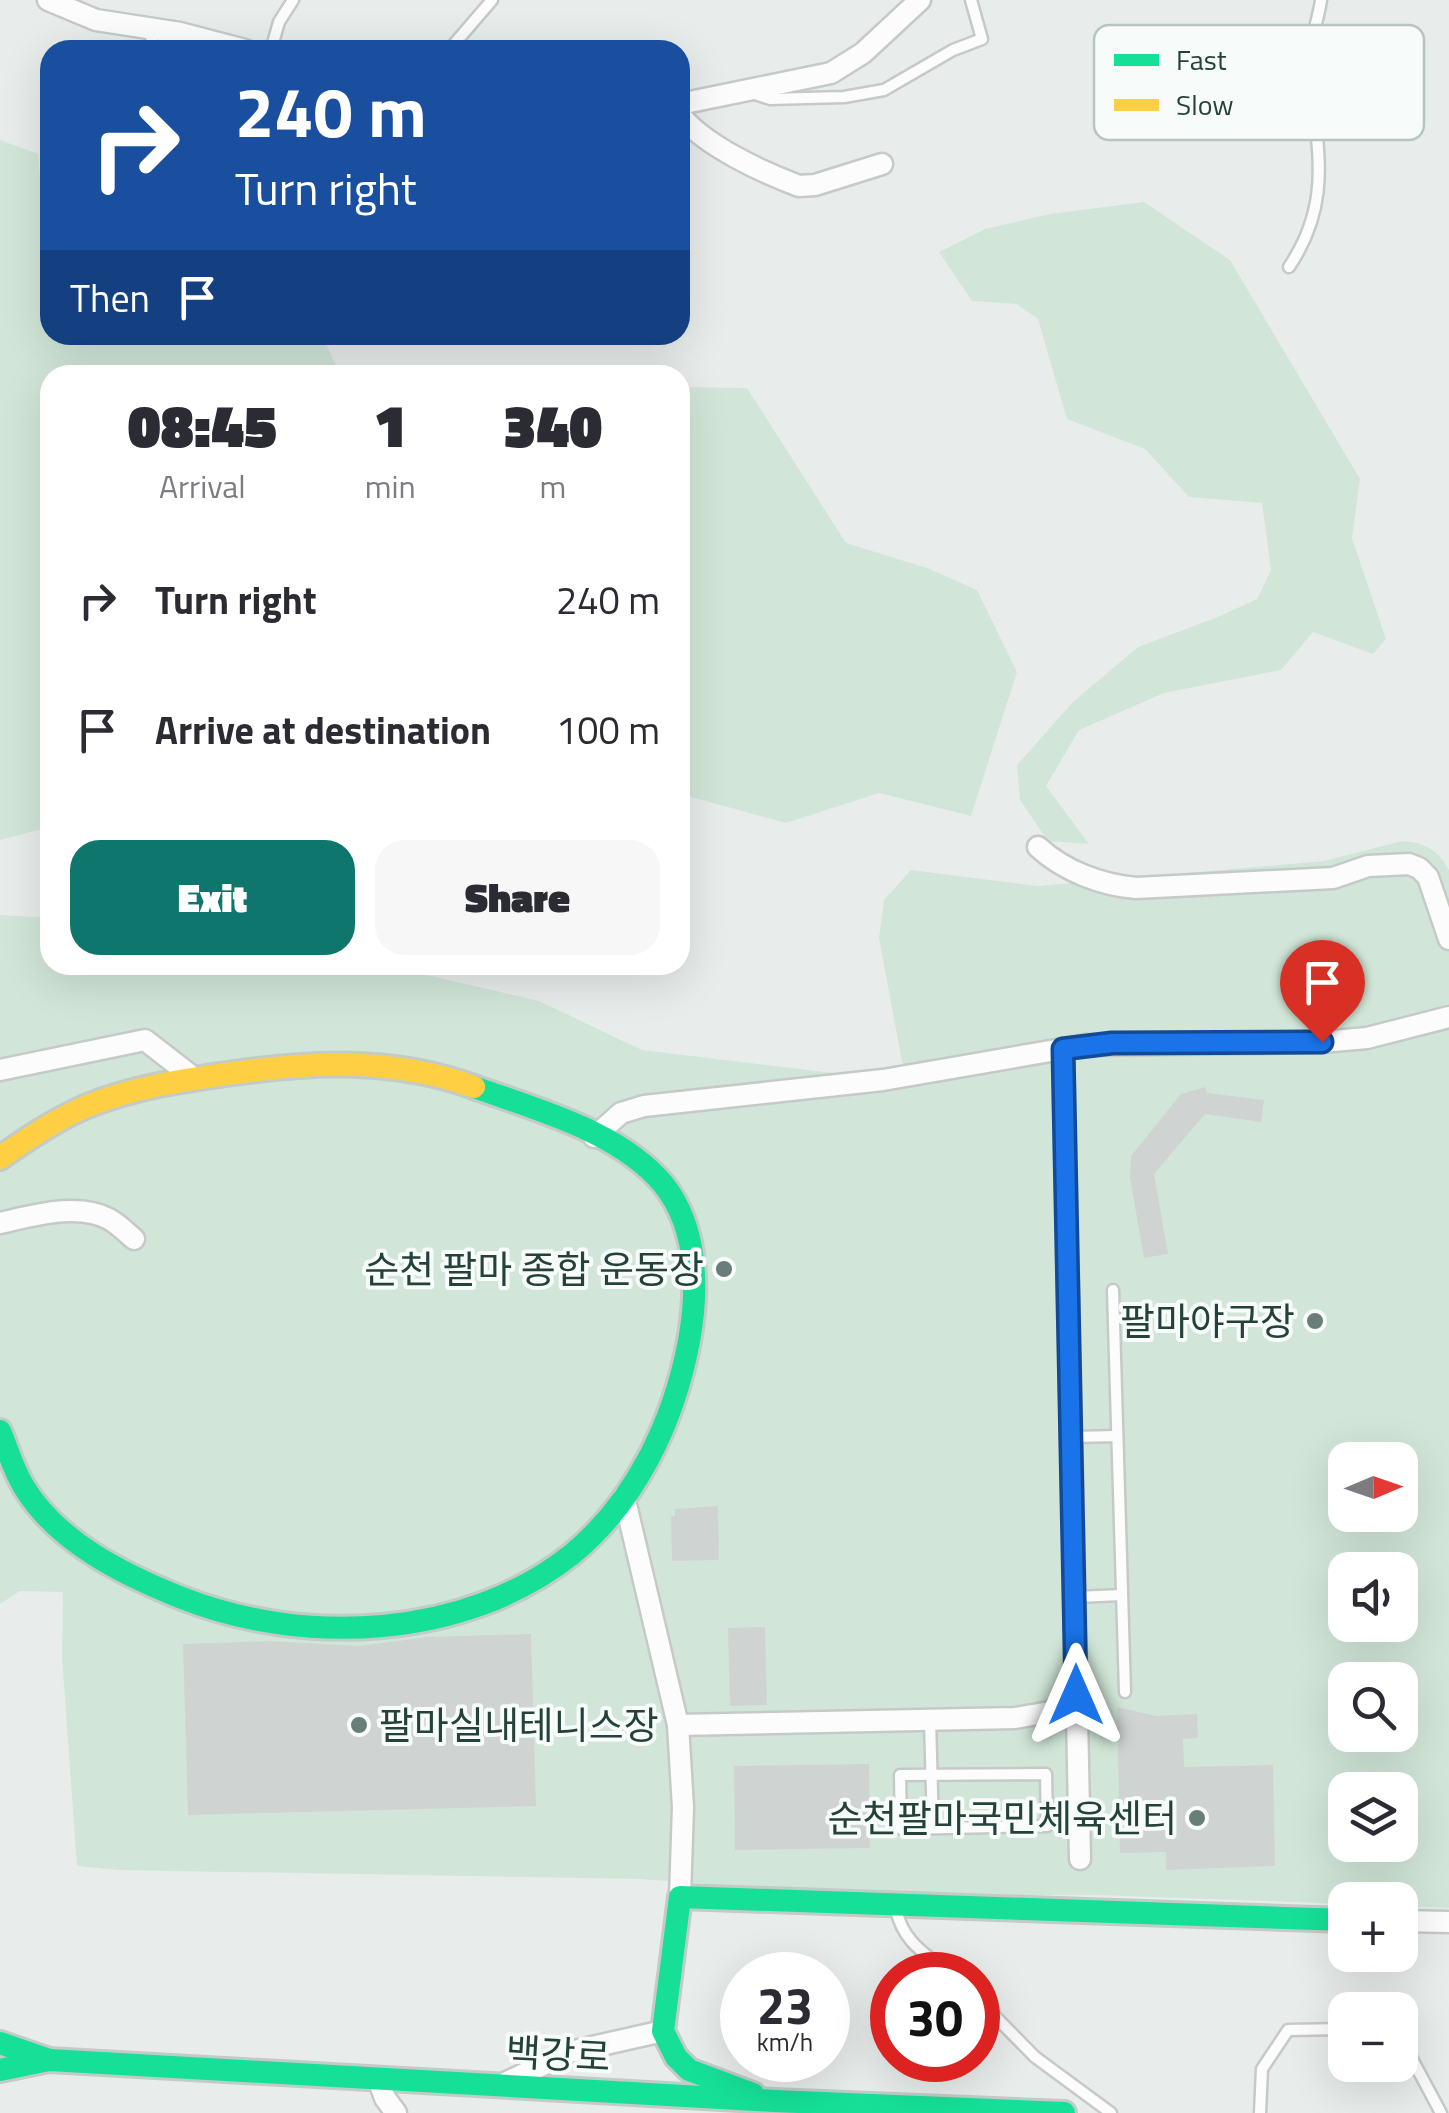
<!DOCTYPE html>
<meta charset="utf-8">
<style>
body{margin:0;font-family:"Titillium Web","Noto Sans KR",sans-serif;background:#f7f7f7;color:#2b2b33;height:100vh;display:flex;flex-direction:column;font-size:38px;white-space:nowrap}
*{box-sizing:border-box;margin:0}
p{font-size:32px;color:#7c7c81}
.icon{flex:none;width:55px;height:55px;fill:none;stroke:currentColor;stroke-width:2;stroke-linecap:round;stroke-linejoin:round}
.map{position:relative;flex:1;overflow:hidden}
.panel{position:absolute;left:40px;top:365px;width:650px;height:610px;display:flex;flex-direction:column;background:#fff;border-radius:30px;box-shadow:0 10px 40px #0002}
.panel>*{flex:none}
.top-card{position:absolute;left:40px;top:40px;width:650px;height:305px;border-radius:30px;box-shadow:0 10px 40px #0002;background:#1a4fa0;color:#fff;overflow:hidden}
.needle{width:65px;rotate:88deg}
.fabs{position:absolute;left:1328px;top:1442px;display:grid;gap:20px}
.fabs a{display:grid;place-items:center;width:90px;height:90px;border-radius:20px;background:#fff;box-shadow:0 10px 40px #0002;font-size:50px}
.speed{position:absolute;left:720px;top:1952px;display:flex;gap:20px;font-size:50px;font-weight:700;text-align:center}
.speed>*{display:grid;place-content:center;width:130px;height:130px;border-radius:50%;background:#fff;box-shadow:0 10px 40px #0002;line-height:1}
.speed small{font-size:25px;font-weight:400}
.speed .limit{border:15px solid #d22;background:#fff;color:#111}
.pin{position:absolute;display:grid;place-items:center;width:85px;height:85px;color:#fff;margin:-102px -42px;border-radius:50% 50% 50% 0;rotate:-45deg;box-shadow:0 0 10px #0007}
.pin .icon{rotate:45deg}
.me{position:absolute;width:110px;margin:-55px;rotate:0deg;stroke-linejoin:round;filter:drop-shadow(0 0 8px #0008)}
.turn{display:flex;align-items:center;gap:35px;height:210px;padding:0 30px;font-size:45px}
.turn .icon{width:130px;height:130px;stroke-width:2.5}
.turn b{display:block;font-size:70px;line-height:85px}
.then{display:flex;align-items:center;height:95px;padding:0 30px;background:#0003;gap:20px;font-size:38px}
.eta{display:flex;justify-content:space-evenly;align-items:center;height:170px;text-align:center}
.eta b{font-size:60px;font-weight:800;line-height:70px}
.primary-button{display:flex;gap:20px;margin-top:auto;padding:20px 30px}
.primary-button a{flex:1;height:115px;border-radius:30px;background:#0f766e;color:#fff;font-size:40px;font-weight:800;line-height:115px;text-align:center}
.primary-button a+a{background:#f7f7f7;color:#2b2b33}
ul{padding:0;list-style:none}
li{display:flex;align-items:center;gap:30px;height:130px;padding:0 30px}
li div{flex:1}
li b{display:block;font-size:38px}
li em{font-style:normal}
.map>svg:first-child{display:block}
.green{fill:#d1e6d8;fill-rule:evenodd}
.building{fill:#cfd4d2}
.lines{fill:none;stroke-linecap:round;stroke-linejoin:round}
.lane-casing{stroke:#c5cac8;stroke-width:15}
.street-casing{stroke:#c5cac8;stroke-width:25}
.fast-casing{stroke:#c3cbc8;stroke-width:28}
.slow-casing{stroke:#c3cbc8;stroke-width:28}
.lane{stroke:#fcfcfc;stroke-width:10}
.street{stroke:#fcfcfc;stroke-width:20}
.fast{stroke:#16e098;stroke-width:22}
.slow{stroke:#ffcf43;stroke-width:22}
.route-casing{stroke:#114b97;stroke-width:25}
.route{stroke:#1a73e8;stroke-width:18}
.poi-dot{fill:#697e78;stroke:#f7fbf9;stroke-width:4}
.labels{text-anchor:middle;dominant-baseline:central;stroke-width:8;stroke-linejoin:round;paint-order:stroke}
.poi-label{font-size:38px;fill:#24423a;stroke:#f7fbf9;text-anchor:end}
.street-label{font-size:38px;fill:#24423a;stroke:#f7fbf9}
.key{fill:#f7fbf9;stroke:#b8c4c0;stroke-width:2.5}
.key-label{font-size:28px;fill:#24423a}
</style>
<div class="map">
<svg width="1449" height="2113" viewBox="0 0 1449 2113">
<rect width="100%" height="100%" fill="#e8edeb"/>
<g class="green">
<path d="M0 140 38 154 45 239 50 247V335H322L338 370 334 375H50V827L0 840Z"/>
<path d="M1144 202 1230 260 1360 479 1352 538 1386 639 1373 654 1313 632 1281 670 1164 693 1079 730 1046 786 1089 844 1048 841 1020 800 1017 765 1073 702 1138 647 1218 617 1257 599 1271 570 1262 503 1189 497 1145 449 1067 419 1038 319 1017 304 972 301 939 252 985 229 1050 214Z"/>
<path d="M680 387 747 388 846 543 927 568 977 590 1017 672 971 816 879 793 786 823 680 794Z"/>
<path d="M1402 841C1426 843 1437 849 1449 870V1908L1400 1906V1900H1345V1904L1098 1895H854L640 1879 118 1870 77 1866 62 1658 63 1592 20 1591 0 1604V915L50 918V965H416L422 974 539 1001 642 1050 867 1077 903 1067 879 938 884 900 911 870 1038 886 1324 861ZM1345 1460H1400V1515H1345ZM1345 1570H1400V1625H1345ZM1345 1680H1400V1735H1345ZM1345 1790H1400V1845H1345Z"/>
</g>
<g class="building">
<path d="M1205 1087 1207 1093 1264 1100 1261 1122 1205 1114 1154 1174 1168 1254 1144 1258 1130 1178 1131 1156 1181 1094Z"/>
<path d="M718 1506 719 1560 672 1561 671 1516H675V1509Z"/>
<path d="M765 1627 767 1705 730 1706 728 1628Z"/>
<path d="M531 1634 536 1806 188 1815 183 1644 270 1641 359 1646 428 1637Z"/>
<path d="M1117 1707 1156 1716 1197 1714 1198 1738 1183 1739 1184 1767 1273 1765 1275 1866 1166 1870V1852L1120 1853Z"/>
<path d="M869 1764 870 1848 735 1850 734 1766Z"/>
</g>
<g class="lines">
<g class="lane-casing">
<g id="lane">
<path d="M150 50 153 29"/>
<path d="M271 50 279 22 293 0"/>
<path d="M449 50 492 0"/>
<path d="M749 92 770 99 844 97 884 90 953 50 982 39 971 0"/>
<path d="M1289 267C1342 188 1307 129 1312 46 1313 30 1319 16 1321 0"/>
<path d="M1113 1290 1125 1692"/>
<path d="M1073 1437 1117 1436"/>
<path d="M1076 1597 1122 1595"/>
<path d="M930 1720 933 1828"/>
<path d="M1046 1774 1047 1826 901 1829 900 1775Z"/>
<path d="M896 1909C903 1943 926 1954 951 1975"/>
<path d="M978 1999 1035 2057 1111 2113"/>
<path d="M1400 2050 1411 2057 1441 2113"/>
<path d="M1260 2113 1262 2069 1288 2030 1345 2029"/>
</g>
</g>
<g class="street-casing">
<g id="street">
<path d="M48 0 96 20 180 33 245 50"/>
<path d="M680 104 831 73 863 53 920 0"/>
<path d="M680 115C705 146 762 172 799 186L815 185 882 164"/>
<path d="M1038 847C1064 871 1101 885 1136 888L1333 878 1368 866 1409 864 1419 868 1428 877 1449 939"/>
<path d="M1063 1049 1080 1859"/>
<path d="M0 1070 145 1040 194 1078"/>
<path d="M594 1137 621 1113 644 1106 883 1080 1085 1045 1322 1042 1367 1038 1449 1017"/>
<path d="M0 1223C32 1216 78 1202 109 1219 118 1224 126 1232 134 1239"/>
<path d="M624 1496 678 1725 1015 1718 1050 1712 1076 1695"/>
<path d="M678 1725 683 1807 680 1897"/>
<path d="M1400 1921 1449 1922"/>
<path d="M378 2079 385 2098 396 2113"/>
<path d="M505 2083 570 2052 663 2031"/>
</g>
</g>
<g class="fast-casing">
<g id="fast">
<path d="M0 1431C8 1450 13 1469 24 1487 57 1542 124 1575 182 1598 304 1646 465 1639 571 1555 636 1502 674 1421 689 1341 699 1286 698 1219 656 1176 610 1129 535 1109 474 1087"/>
<path d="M0 2043 49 2060"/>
<path d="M0 2070 49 2060 774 2101 1064 2113"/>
<path d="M753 2094 689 2070 676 2057 663 2031 680 1897 1345 1920"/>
</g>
</g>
<g class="slow-casing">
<path id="slow" d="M0 1158C27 1139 55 1120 85 1107 130 1088 178 1081 226 1074 311 1062 392 1057 474 1087"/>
</g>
<use href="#lane" class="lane"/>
<use href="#street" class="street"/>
<use href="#fast" class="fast"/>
<use href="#slow" class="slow"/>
</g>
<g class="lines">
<g class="route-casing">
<path id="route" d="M1076 1695 1063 1049 1112 1043 1322 1042"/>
</g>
<use href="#route" class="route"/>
</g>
<g class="poi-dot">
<circle cx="724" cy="1269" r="10"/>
<circle cx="1315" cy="1321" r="10"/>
<circle cx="359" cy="1725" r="10"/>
<circle cx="1197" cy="1818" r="10"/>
</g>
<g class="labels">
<g class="poi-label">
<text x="704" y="1269">순천 팔마 종합 운동장</text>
<text x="1295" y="1321">팔마야구장</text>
<text x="379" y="1725" text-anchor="start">팔마실내테니스장</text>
<text x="1177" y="1818">순천팔마국민체육센터</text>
</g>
<g class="street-label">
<text transform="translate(558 2054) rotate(3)">백강로</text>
</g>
</g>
<rect x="1094" y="25" width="330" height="115" rx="15" class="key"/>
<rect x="1114" y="54" width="45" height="12" fill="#16e098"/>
<rect x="1114" y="99" width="45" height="12" fill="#ffcf43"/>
<g class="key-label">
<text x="1176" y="70">Fast</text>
<text x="1176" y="115">Slow</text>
</g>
</svg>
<div class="fabs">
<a><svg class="needle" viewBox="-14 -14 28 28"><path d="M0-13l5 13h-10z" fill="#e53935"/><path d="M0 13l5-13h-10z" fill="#7c7c81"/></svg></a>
<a><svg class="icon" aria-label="sound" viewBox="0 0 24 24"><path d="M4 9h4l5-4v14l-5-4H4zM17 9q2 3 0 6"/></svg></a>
<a><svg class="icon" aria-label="search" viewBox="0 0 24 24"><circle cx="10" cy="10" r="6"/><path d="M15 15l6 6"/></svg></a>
<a><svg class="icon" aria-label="layers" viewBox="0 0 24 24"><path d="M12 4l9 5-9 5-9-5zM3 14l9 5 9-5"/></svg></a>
<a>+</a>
<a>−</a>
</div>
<div class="speed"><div>23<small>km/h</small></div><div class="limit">30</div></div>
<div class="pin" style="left:1322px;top:1042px;background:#d93025"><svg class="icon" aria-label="arrive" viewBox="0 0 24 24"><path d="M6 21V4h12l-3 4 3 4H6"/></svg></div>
<svg class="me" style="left:1076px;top:1695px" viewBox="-20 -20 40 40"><path d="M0-17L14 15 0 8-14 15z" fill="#1a73e8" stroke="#fff" stroke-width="4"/></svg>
<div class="top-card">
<div class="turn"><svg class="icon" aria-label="right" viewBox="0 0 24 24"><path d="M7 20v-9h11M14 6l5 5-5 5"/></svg><div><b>240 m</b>Turn right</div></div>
<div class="then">Then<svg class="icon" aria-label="arrive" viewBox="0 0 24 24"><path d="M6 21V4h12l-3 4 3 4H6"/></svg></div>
</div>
<section class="panel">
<div class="eta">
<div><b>08:45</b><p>Arrival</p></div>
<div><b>1</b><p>min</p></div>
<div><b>340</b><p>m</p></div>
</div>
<ul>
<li><svg class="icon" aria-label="right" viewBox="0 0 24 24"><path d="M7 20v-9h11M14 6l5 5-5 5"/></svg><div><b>Turn right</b></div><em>240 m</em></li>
<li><svg class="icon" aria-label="arrive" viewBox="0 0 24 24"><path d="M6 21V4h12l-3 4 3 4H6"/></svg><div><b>Arrive at destination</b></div><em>100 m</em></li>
</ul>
<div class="primary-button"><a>Exit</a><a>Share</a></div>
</section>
</div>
